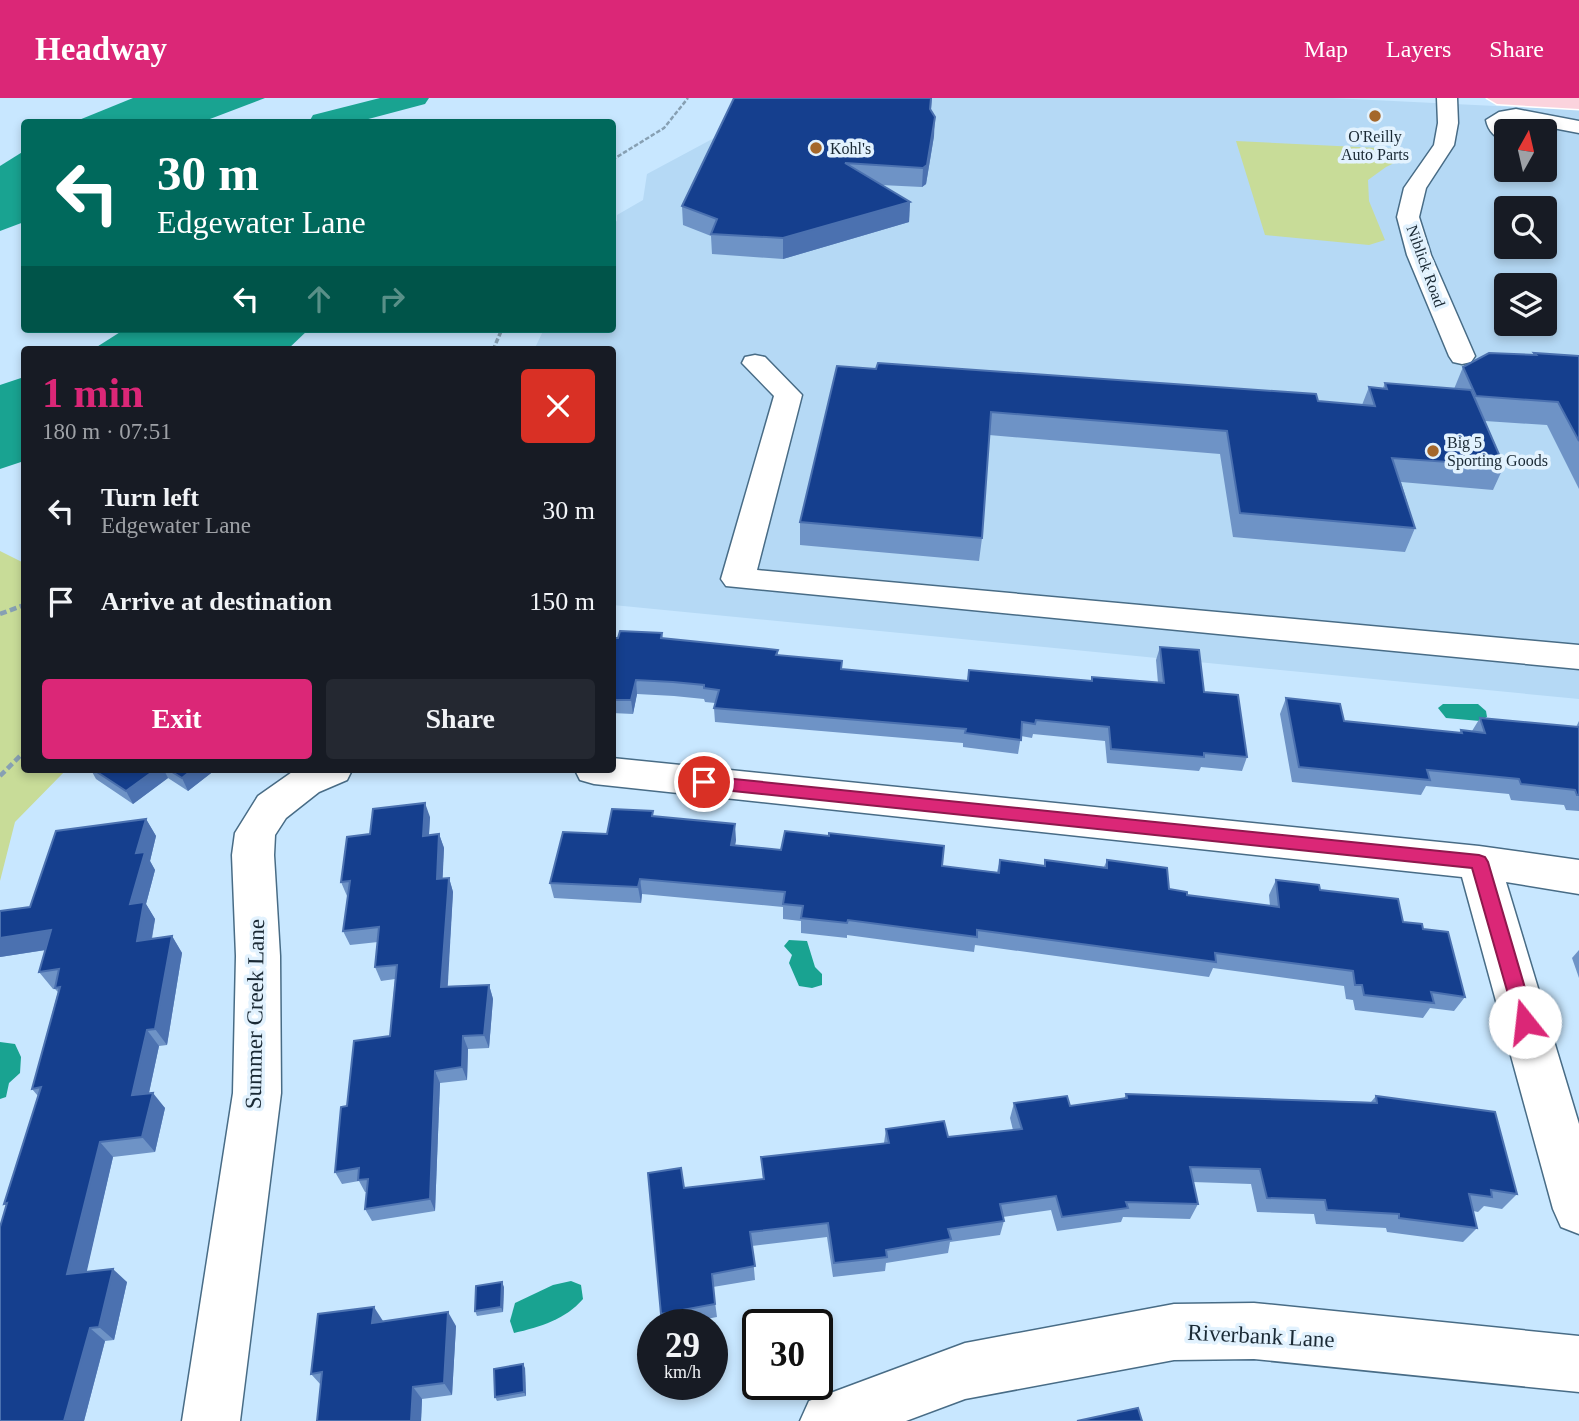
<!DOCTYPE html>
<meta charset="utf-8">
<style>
body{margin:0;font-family:"Times New Roman",serif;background:#242831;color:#f1f3f6;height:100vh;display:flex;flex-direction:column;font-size:26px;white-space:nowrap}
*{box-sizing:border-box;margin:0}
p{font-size:23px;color:#9ea1a6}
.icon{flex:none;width:38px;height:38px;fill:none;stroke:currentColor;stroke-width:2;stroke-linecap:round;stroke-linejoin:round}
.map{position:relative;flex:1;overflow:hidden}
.side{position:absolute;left:21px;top:248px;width:595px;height:427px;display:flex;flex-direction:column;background:#171b24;border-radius:7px;box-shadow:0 4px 10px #0003}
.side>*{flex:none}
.guide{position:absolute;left:21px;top:21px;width:595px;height:214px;border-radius:7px;box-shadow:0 4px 10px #0003;background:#00695c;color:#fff;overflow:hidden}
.needle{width:46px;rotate:8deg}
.buttons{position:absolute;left:1494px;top:21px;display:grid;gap:14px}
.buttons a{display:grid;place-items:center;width:63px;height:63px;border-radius:7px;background:#171b24;box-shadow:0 4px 10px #0003;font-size:35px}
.speed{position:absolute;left:637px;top:1211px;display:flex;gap:14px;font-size:35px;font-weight:700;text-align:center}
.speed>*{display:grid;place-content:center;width:91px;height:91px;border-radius:50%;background:#171b24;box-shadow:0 4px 10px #0003;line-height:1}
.speed small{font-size:18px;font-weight:400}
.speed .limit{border:4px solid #111;border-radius:10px;background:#fff;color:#111}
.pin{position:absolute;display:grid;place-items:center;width:60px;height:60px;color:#fff;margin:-30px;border:4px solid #fff;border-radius:50%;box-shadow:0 2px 7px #0007}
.me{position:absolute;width:77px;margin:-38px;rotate:344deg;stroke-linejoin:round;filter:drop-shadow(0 0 5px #0008)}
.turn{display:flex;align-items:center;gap:24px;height:147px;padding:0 21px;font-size:32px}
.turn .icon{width:91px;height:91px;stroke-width:2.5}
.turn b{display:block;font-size:49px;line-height:60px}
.lanes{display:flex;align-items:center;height:66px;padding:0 21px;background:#0003;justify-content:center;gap:35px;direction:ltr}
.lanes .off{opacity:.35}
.round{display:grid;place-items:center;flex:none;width:74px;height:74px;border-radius:7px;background:#242831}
.head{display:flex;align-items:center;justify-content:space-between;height:119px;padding:0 21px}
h1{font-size:42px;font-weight:700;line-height:52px;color:#db2777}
.action{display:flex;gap:14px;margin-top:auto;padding:14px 21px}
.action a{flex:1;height:80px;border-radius:7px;background:#db2777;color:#fff;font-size:28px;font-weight:700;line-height:80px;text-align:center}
.action a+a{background:#242831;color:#f1f3f6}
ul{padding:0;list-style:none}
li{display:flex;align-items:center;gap:21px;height:91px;padding:0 21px}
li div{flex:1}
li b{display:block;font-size:26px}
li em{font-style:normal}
header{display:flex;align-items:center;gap:42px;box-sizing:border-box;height:98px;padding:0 35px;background:#db2777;color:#fff}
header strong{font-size:33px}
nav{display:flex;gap:38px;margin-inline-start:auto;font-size:24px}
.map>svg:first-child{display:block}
.built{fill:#b5d9f5;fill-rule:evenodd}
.green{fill:#c8dc98}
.water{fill:#19a391}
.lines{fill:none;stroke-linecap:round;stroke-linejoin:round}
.river{fill:#19a391;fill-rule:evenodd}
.minor-casing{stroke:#486c86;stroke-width:3}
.major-casing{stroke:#fff;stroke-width:3}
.path-far2{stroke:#87a0b3;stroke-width:2.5;stroke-dasharray:4.5 2;stroke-linecap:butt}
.path-far1{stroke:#87a0b3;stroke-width:3.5;stroke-dasharray:5 2.5;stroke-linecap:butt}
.path{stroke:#87a0b3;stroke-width:4.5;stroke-dasharray:7 3.5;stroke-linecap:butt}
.minor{fill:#fff;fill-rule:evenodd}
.major{fill:#fbd3dd;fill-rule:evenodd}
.wall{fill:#6e93c6}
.shaded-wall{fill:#4b71b0}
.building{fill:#153f8e;stroke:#4b71b0;stroke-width:2}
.route{fill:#db2777;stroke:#8e194d;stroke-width:2}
.poi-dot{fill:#a4672b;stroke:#e2f2fe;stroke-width:2.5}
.labels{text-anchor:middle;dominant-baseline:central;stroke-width:7;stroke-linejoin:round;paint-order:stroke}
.far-poi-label{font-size:16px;fill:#1a2934;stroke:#e2f2fe;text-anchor:start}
.far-street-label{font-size:16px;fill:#1a2934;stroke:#e2f2fe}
.near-street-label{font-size:23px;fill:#1a2934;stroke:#e2f2fe}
</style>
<header>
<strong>Headway</strong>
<nav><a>Map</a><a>Layers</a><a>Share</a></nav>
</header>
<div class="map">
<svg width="1579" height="1323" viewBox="0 0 1579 1323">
<rect width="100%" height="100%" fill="#c8e7ff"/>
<path class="built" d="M737 0H1332L1579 12V601L613 507 612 252H534L544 231H612L613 125 617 123V117L643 102 647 76 716 39ZM1507 33H1545V72H1507ZM1507 110H1545V149H1507ZM1507 187H1545V226H1507Z"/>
<g class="green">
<path d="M1236 43 1399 51 1404 60 1386 69 1368 82 1369 103 1385 142 1369 147 1265 137Z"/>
<path d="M0 453 24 465V672H66L15 724 0 783Z"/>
</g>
<g class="water">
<path d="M133 0H265L202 24H74Z"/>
<path d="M24 53V124L0 133V68Z"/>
<path d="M125 231H309L287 252H92Z"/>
<path d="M24 279V363L0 371V287Z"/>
<path d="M1443 606H1478L1486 613 1487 619 1480 623 1446 620 1438 610Z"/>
<path d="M789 842 807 843 815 869 822 876V887L812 890 799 888 789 865 792 857 784 848Z"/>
<path d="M0 944 15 946 21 959 20 975 9 985 6 999 0 1001Z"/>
<path d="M571 1183 581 1187 583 1201C566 1221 540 1229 514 1235L510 1223 515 1205 553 1187Z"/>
</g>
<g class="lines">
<path class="river" d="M380 0H429L425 6 357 24H309L313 17Z"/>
<g class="minor-casing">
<g id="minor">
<path d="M1437 0H1457L1458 25 1454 47 1426 90 1419 119 1431 157 1475 258 1471 264 1462 266 1453 264 1449 258 1407 157 1397 119 1404 90 1434 47 1438 25Z"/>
<path d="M1516 11 1579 23V35L1516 23 1506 25 1514 33H1507V44C1496 41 1488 33 1486 22L1499 14Z"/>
<path d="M755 257 765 259 802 297 757 472 1579 547V571L726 488 721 481 774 298 742 265 745 259Z"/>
<path d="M612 660 1479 748 1579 762V796L1506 784 1579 1026V1136L1561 1129 1553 1111 1462 779 594 686 580 682 575 672H612Z"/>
<path d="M295 672H352L347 682 319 694 286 720 275 737 274 757 280 858 281 995 240 1323H182L233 995 236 858 232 757 235 735 258 698Z"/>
<path d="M1254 1205 1579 1238V1294L1254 1261 1174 1262 965 1301 906 1323H800L809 1303 965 1245 1174 1206Z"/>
</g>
</g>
<g class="major-casing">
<path id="major" d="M1487 0H1579V11L1497 6Z"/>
</g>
<path class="path-far2" d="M612 62 664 30 688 0"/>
<path class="path-far1" d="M493 252 502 231"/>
<g class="path">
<path d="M0 516 24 507"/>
<path d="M0 678 24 654"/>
</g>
<use href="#minor" class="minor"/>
<use href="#major" class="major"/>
</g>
<g class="wall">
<path d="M734 0H932L931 13 934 38 926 86 922 89 881 87 910 104 909 124 783 161 712 156 711 138 683 127 682 108Z"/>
<path d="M1534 255 1579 258V391L1547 327 1485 323 1504 368 1493 392 1401 384 1415 430 1405 454 1233 439 1220 356 989 337 982 440 979 463 800 447V424L837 268 1362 307 1369 289 1383 290 1385 285 1454 291 1463 269 1533 257Z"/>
<path d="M662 535 663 541 778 552V557L842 563 841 571 967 583 969 572 1091 583 1092 579 1158 585 1156 562 1160 549 1204 594 1247 659 1242 673 1201 669 1199 673 1107 665 1105 643 1033 636 1032 640 1021 638 1018 656 963 649V645L715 624 714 610 715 605 705 604 704 601 674 598 637 596 633 616 612 615V540Z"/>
<path d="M1286 600 1344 623 1459 635 1461 632 1472 633 1480 620 1576 629 1579 623V713L1566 712 1564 707 1511 702 1509 696 1426 688 1421 697 1292 684 1280 616Z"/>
<path d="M91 672H215L188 693 168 680 133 706 96 681Z"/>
<path d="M430 719 429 737 439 736 444 750 442 781 449 780 453 794 447 888 489 887 493 901 489 950 468 951 467 982 440 985 435 1113 372 1123 365 1111 367 1094H365L359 1083 342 1086 335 1074 347 1008 390 938 395 881 381 883 375 869 378 844 350 847 343 833 348 798H347L341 784 370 736Z"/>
<path d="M653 719 736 742 735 747 997 774 1000 762 1044 768 1045 762 1104 769 1107 762 1169 791 1187 797 1270 808 1269 797 1276 782 1320 792 1423 831 1465 899 1454 913 1430 910 1423 920 1355 912 1353 902 1346 901 1344 888 1213 870 1209 879 975 847 974 854 847 837V840L801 835V823L783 821V809L642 796 641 805 554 800 550 785 607 736Z"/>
<path d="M146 721 156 738 150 763 155 772 146 806 155 821 152 841 172 838 182 855 167 947 159 948 149 995 165 1010 155 1054 113 1059 86 1174 127 1184 114 1242 105 1243 84 1323H0L7 1108 4 1106 38 998 32 991 58 894 55 891H53L39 874 46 852 0 859V813L30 809Z"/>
<path d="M1579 852V880L1572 860Z"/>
<path d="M1126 996 1371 1004 1376 998 1517 1096 1502 1111 1484 1108 1478 1114 1473 1113 1477 1130 1463 1144 1387 1134 1386 1130 1316 1126 1314 1116 1257 1114 1251 1086 1193 1084 1198 1106 1190 1121 1123 1119 1121 1124 1057 1133 1051 1112 1003 1119 1004 1123 1000 1137 950 1144 948 1155 886 1165 885 1173 833 1179 827 1139 752 1148 755 1182 713 1189 717 1219 675 1227H664L661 1216 684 1090 763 1082 761 1059 884 1045 886 1031 948 1039 1013 1032 1010 1020 1014 1005 1070 1008 1124 1001Z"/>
<path d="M504 1189 503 1214 477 1218 475 1213Z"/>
<path d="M383 1223 456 1228 452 1297 422 1301 421 1323H317L321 1287 311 1276Z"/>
<path d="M525 1270 526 1298 497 1303 495 1299Z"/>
</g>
<g class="shaded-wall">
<path d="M935 19 934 38 926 86 922 89 923 70Z"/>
<path d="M910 104 909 124 783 161V140Z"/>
<path d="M636 582 637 596 633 616 631 602Z"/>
<path d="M155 672H164L168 680 133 706 126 693Z"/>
<path d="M192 672H215L188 693 182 680Z"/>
<path d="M425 705 430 719 428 752 423 738Z"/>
<path d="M146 721 156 738 150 763 155 772 146 806 155 821 148 860 137 843 130 806 136 755Z"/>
<path d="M735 726 736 742 732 763 731 747Z"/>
<path d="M439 736 444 750 442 795 437 781Z"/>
<path d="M449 780 453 794 447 902 441 889Z"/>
<path d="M640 781 642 796 641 805 638 789Z"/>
<path d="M51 832 64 849 0 859V840Z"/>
<path d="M172 838 182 855 167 947 155 931Z"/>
<path d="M489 887 493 901 489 950 484 937Z"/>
<path d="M147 932 159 948 145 1013 132 997Z"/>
<path d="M463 938 468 951 467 982 462 969Z"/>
<path d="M435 973 440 985 435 1113 430 1101Z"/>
<path d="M153 995 165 1010 155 1054 142 1039Z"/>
<path d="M100 1044 113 1059 83 1190 67 1176Z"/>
<path d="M113 1171 127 1184 114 1242 99 1229Z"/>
<path d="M502 1184 504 1189 503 1214 501 1209Z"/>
<path d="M374 1209 383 1223 372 1225Z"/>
<path d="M448 1214 456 1228 452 1297 444 1285Z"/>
<path d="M90 1230 105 1243 84 1323H64Z"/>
<path d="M523 1266 525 1270 526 1298 524 1294Z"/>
<path d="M413 1289 422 1301 421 1323H411Z"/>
</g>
<g class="building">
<path d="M734 0H931L930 11 935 19 927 67 923 70 845 65 910 104 783 140 711 136 717 121 682 108Z"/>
<path d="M1489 255 1536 257 1534 255 1579 258V343L1558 304 1476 298 1463 269Z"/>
<path d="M878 265 1316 296 1318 303 1375 308 1369 289 1387 291 1385 285 1471 292 1504 368 1392 360 1415 430 1240 415 1227 333 991 314 982 440 800 424 837 268 876 271Z"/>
<path d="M620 533 662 535 661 540 778 552 776 557 842 563 841 571 968 583 969 572 1092 583V579L1164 585 1160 549 1199 552 1204 594 1238 597 1247 659 1204 655V659L1111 651 1109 629 1036 622 1035 626 1022 624 1021 642 965 635 966 631 714 610 719 592 704 590V587L673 584 636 582 631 602H612V540H618Z"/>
<path d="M1286 600 1340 606 1344 623 1462 635 1461 632 1485 635 1480 620 1579 629V697H1577L1575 692 1521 686 1519 681 1427 672 1430 682 1299 669Z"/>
<path d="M94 672H155L126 693Z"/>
<path d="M169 672H192L182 680Z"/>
<path d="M425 705 423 738 439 736 437 781 449 780 441 889 489 887 484 937 463 938 462 969 435 973 430 1101 365 1111 368 1081 358 1082 359 1070 335 1074 341 1009 347 1008 354 943 390 938 397 867 375 869 379 829 343 833 350 783 341 784 347 739 370 736 373 711Z"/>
<path d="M612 711 653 713 652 718 735 726 731 747 781 752 785 733 829 738V735L944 748 942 768 999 775 1000 762 1045 768V762L1107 770V762L1167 770 1169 791 1187 794V797L1279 809 1276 782 1319 787 1320 792 1398 801 1403 824 1422 826 1423 831 1448 834 1465 899 1431 894 1434 905 1364 897 1362 887H1355L1353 873 1215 855 1216 864 977 832V839L848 822 847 825 801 820 803 808 783 806 785 794 640 781 638 789 550 785 563 734 607 736Z"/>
<path d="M146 721 136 755 145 754 130 806 144 804 137 843 172 838 155 931 147 932 132 997 153 995 142 1039 100 1044 67 1176 113 1171 99 1229 90 1230 64 1323H0V1129L7 1105 4 1106 41 989 32 991 60 889 55 890 59 871 39 874 51 832 0 840V813L30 809 56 733Z"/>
<path d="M1126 996 1377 1005 1376 998 1495 1014 1517 1096 1491 1092 1492 1099 1469 1096 1477 1130 1399 1120V1116L1327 1112 1325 1102 1267 1100 1260 1071 1190 1069 1198 1106 1126 1104 1128 1110 1062 1119 1056 1098 1000 1106 1004 1123 948 1131 951 1141 886 1152 887 1159 834 1165 828 1125 750 1134 755 1168 712 1176 715 1206 661 1216 648 1075 681 1070 684 1090 764 1081 761 1059 889 1045 886 1031 944 1023 948 1039 1022 1031 1014 1005 1067 998 1070 1008 1127 1000Z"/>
<path d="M502 1184 501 1209 475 1213 476 1188Z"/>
<path d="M374 1209 372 1225 448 1214 444 1285 413 1289 411 1323H317L322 1274 311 1276 318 1216Z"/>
<path d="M523 1266 524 1294 495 1299 494 1271Z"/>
<path d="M1138 1310 1142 1323H1077Z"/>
</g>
<path class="route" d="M704 678 1479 757 1485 759 1488 764 1535 924 1532 930 1525 933 1519 930 1516 924 1472 770 704 690 696 684Z"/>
<g class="poi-dot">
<circle cx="1375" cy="18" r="7"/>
<circle cx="816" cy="50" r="7"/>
<circle cx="1433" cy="353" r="7"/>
</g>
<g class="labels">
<g class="far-poi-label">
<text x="1375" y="38" text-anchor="middle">O'Reilly<tspan x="1375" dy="18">Auto Parts</tspan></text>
<text x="830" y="50">Kohl's</text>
<text x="1447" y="344">Big 5<tspan x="1447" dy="18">Sporting Goods</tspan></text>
</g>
<g class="far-street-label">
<text transform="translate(1426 168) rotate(70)">Niblick Road</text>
</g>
<g class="near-street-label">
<text transform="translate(255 916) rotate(-89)">Summer Creek Lane</text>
<text transform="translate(1261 1238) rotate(3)">Riverbank Lane</text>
</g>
</g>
</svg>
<div class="buttons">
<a><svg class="needle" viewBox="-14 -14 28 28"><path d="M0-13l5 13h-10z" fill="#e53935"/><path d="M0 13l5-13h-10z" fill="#9ea1a6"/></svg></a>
<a><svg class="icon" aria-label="search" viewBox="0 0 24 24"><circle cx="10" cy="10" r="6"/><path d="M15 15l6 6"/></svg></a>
<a><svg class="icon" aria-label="layers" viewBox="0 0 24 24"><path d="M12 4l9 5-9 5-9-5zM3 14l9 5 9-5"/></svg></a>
</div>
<div class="speed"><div>29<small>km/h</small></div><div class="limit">30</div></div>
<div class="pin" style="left:704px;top:684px;background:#d93025"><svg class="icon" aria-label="arrive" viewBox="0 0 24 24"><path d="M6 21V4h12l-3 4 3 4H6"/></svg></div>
<svg class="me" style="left:1525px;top:924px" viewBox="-20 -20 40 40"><circle r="19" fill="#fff"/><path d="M0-13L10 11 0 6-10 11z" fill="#db2777"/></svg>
<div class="guide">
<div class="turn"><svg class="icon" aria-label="left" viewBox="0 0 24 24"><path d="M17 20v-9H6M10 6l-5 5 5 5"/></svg><div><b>30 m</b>Edgewater Lane</div></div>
<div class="lanes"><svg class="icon" aria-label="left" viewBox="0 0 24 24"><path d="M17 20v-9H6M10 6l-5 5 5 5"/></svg><svg class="icon off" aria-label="ahead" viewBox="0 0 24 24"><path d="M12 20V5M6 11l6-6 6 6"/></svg><svg class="icon off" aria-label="right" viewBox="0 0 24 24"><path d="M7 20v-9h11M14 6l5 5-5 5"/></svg></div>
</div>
<section class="side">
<div class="head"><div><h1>1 min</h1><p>180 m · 07:51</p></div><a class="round" style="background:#d93025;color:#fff"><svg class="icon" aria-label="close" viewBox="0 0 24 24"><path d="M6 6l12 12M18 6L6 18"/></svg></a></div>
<ul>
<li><svg class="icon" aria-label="left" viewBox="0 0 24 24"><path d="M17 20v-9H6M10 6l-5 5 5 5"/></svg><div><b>Turn left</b><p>Edgewater Lane</p></div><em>30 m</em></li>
<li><svg class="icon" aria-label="arrive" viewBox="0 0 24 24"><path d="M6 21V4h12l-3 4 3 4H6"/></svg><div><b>Arrive at destination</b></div><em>150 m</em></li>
</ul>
<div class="action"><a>Exit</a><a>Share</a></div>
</section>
</div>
